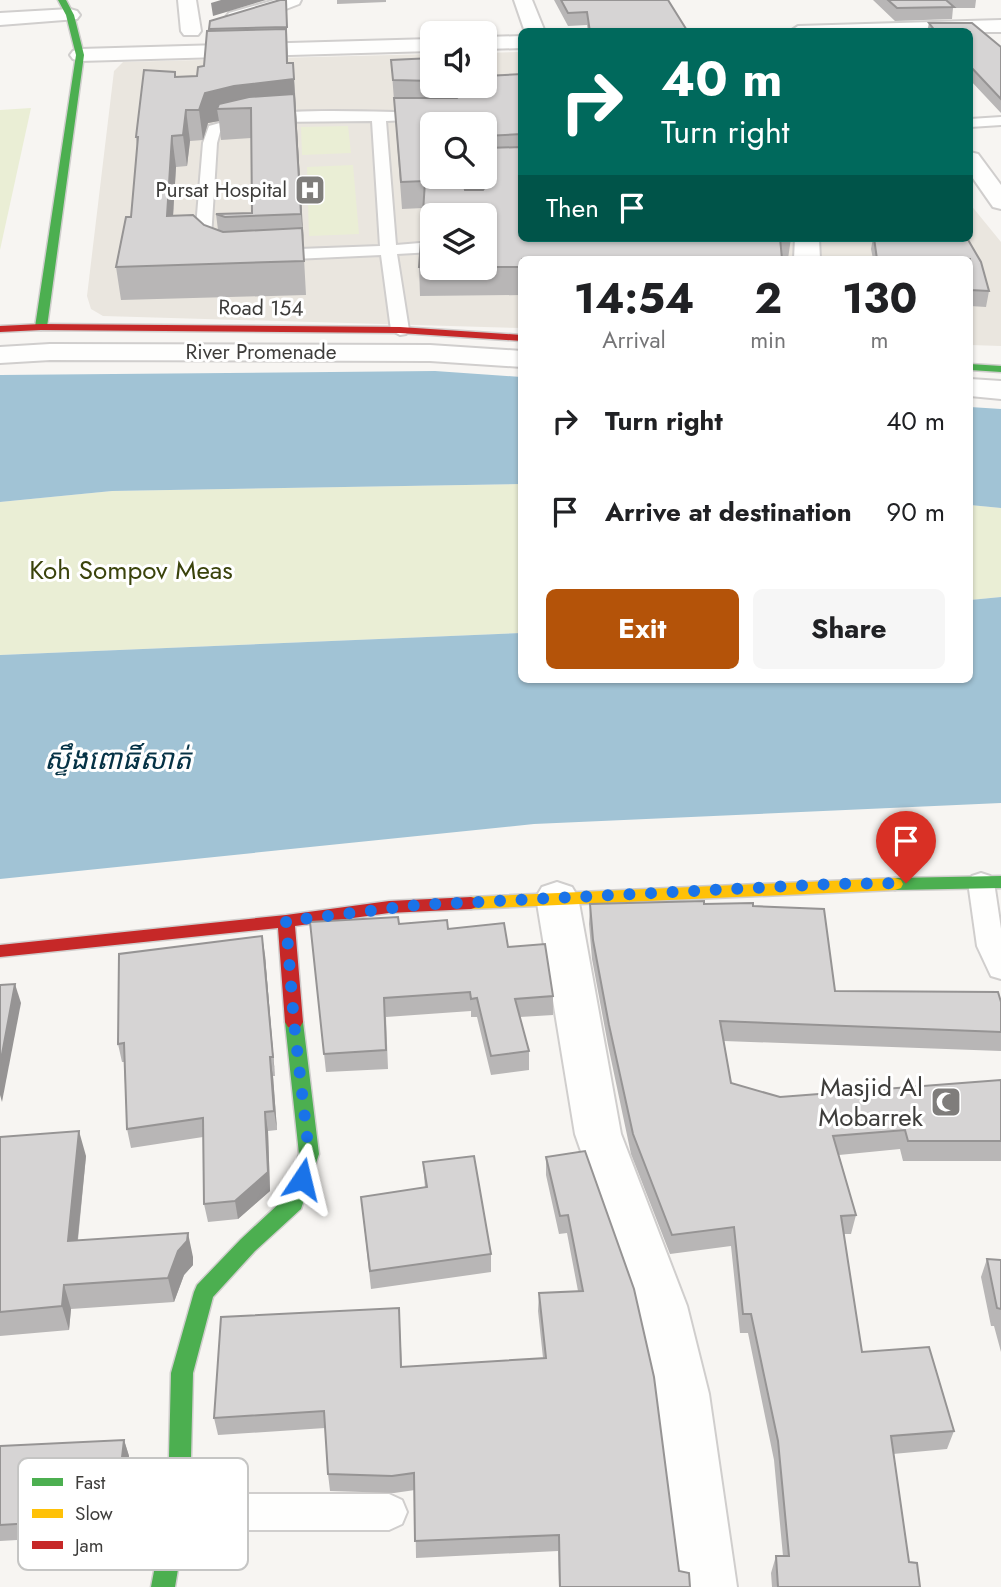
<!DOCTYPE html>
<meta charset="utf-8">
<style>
body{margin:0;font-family:Jost,"Noto Sans Khmer",sans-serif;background:#f6f6f6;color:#202124;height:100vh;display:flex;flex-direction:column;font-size:26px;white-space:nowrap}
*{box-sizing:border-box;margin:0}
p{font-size:23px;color:#757577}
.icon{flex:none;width:38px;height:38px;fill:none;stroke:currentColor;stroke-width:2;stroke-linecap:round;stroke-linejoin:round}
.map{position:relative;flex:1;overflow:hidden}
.details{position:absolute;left:518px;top:256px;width:455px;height:427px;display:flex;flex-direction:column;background:#fff;border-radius:10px;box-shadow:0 2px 5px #0004}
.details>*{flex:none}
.top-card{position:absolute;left:518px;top:28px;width:455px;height:214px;border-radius:10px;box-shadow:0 2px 5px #0004;background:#00695c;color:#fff;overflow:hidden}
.buttons{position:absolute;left:420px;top:21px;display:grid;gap:14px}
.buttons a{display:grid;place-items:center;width:77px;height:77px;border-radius:10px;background:#fff;box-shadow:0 2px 5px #0004;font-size:35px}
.pin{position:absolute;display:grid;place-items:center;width:60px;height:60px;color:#fff;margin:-72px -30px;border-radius:50% 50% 50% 0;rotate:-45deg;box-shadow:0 0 7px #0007}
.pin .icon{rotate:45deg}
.me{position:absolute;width:77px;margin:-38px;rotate:10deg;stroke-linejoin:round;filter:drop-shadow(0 0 5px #0008)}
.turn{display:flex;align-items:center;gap:24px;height:147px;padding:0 28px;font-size:32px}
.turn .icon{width:91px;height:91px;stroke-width:2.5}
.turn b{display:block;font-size:49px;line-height:60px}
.then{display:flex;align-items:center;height:66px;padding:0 28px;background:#0003;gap:14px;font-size:26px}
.eta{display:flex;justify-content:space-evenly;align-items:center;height:119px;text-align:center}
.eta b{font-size:42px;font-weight:700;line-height:49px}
.button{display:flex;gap:14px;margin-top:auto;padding:14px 28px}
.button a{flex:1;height:80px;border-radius:10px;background:#b45309;color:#fff;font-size:28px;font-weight:700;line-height:80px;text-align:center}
.button a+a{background:#f6f6f6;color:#202124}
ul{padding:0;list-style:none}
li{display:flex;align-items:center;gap:21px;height:91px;padding:0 28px}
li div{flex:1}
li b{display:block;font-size:26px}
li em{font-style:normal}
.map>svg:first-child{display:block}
.built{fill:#eae6df;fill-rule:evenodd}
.green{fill:#eaeed5}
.water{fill:#a1c3d5}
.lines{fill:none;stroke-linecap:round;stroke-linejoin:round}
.lane-casing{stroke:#d0cecd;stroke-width:4}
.street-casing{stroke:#d0cecd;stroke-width:4}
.fast-casing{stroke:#d0cecd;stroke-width:3}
.slow-casing{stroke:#d0cecd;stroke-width:3}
.jam-casing{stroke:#d0cecd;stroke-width:3}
.lane{fill:#fefefd;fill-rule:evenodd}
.street{fill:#fefefd;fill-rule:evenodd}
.fast{fill:#4caf50;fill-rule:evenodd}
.slow{fill:#ffc107;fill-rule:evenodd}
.jam{fill:#c62828;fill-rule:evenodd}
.wall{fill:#b8b6b6;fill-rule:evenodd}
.shaded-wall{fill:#969494}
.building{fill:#d6d4d4;stroke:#969494;stroke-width:2}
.route{stroke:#1a73e8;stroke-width:12;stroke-dasharray:0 21.6}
.labels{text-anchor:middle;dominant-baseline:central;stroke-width:6;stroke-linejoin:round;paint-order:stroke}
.far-poi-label{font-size:21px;fill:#3e3d3b;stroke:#fff;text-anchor:end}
.far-street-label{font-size:21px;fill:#3e3d3b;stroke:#fff}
.park-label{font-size:26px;fill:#3a430b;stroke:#fff}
.poi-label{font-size:26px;fill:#3e3d3b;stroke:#fff;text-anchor:end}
.water-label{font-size:28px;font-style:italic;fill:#053245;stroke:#fff}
.key{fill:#fff;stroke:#c5c5c4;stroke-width:2}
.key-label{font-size:19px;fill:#3e3d3b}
</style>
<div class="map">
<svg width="1001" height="1587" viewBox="0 0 1001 1587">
<rect width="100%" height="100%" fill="#f7f5f2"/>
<path class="built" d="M521 52 522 238H970V204L1001 242V346L970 345V259H522L521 328 103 316 91 309 87 296 114 71 123 62 432 54V86H485V53ZM432 124H485V177H432ZM432 215H485V268H432Z"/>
<g class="green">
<path d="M31 108 0 250V110Z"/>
<path d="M348 126 351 153 302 155 301 127Z"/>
<path d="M353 165 359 234 309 236 307 167Z"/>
<path d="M521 484V633L0 655V502L112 491Z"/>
<path d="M970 505 1001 508V597L970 600Z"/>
</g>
<g class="water">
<path d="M435 371 521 377V484L112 491 0 502V375Z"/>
<path d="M970 407 1001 409V508L970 505Z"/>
<path d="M1001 597V803L534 824 0 879V655L521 633 522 679H970V600Z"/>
</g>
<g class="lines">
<g class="lane-casing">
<g id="lane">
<path d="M426 112 431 113V119L386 121 396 245 432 242V252L397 254 409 330 406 334 400 335 391 330 381 255 272 260 264 255 272 250 380 246 372 121 272 122 220 132 217 143 211 238 223 253 221 256H209L195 239 203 143 209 126C278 104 355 113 426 112Z"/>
<path d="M1001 117V125L970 127V119Z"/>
<path d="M459 177H473L483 215H467Z"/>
<path d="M981 873 990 876 994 882 1001 929V979L991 976 977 946 968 882 972 876Z"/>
<path d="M176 1494H389L402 1500 407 1512 402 1524 389 1530H176L163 1524 158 1512 163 1500Z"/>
</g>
</g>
<g class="street-casing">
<g id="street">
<path d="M178 0H196L201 31 198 35H184L181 31Z"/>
<path d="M275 0H301L299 4 268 16 236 23 226 17 229 13Z"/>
<path d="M514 0H532L545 32H525Z"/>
<path d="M70 9 77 11 80 15 77 19 0 25V13Z"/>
<path d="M1001 20V32H789L798 26Z"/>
<path d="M522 36V48L485 49V37Z"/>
<path d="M432 39V51L80 61 73 59 70 55 73 51 80 49Z"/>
<path d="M970 152 978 154 1001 185V209L993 207 970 174Z"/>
<path d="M795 238H819L820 259H794Z"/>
<path d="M50 344 430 345 522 351V367L430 361 50 360 0 363V347Z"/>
<path d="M970 379 1001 381V399L970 396Z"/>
<path d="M557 882 572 887 578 897 621 1134 687 1306 709 1394 737 1587H679L655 1394 635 1306 575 1134 536 897 542 887Z"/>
</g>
</g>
<g class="fast-casing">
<g id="fast">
<path d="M58 0H66L74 15 84 55 47 327 41 330 35 327 76 55 66 15Z"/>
<path d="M970 364 1001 366V372L970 370Z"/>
<path d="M1001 876V888L895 890 889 888 887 884 889 880 895 878Z"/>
<path d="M294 1015 300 1017 303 1022 319 1154 301 1209 255 1251 213 1297 193 1373 190 1498 175 1587H151L168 1498 171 1373 194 1292 197 1285 241 1239 285 1198 299 1154 285 1022 288 1017Z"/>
</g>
</g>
<g class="slow-casing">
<path id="slow" d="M895 878 901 880 903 884 901 888 895 890 471 909 465 907 463 903 465 899 471 897Z"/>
</g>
<g class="jam-casing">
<g id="jam">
<path d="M41 324 400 327 522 335V341L400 333 41 330 0 332V326Z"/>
<path d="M471 897 477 899 479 903 477 907 471 909 389 913 295 926 303 1022 300 1027 294 1029 288 1027 285 1022 278 928 0 957V945L286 915 389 901Z"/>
</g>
</g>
<use href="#lane" class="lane"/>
<use href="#street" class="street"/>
<use href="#fast" class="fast"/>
<use href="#slow" class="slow"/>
<use href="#jam" class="jam"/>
</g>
<g class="wall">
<path d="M286 0 288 63H293L295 92 306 295 121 300 116 267 131 217 137 147 136 137 175 72 176 77 197 76 204 66 210 31V21ZM219 121 221 140 251 138 252 213 216 214 218 230 173 216 176 167 187 166 190 141 203 140 208 123Z"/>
<path d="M337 0H386V2L337 4Z"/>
<path d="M554 0H668L688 32H588L587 25 568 26Z"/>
<path d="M873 0H976L975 8H953L952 19 895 21Z"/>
<path d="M929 23H972L1001 47V113L970 80V32H927Z"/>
<path d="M432 58V86H456V98L522 74V238H791L788 259H522V295L420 296 419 267 423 227V208L402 209 391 60ZM432 124H485V177H475L479 190H465ZM432 215H485V268H432Z"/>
<path d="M873 238H967L989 291 986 307 970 306V259H873L871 249Z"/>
<path d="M590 904H704L753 906 835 991 1001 1002V1051L724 1041 731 1083 780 1097 1001 1080V1161H903L900 1149 839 1155 856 1215 851 1234H844L862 1352 954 1431 947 1449 893 1454 909 1562 920 1587H772L771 1573 776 1556H783L774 1460 748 1333H740L731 1246 670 1254 631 1154 608 1045 592 959 589 924Z"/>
<path d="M310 922 399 924 448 929 508 947 553 996V1015L520 1017 529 1051V1070L491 1075 477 1017H471V1011L386 1017 388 1069 326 1072Z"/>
<path d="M265 955 275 1076H273L277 1130 268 1131 270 1191 238 1219 208 1222 204 1204 203 1137 131 1148 127 1129 124 1062H122L118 1044Z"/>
<path d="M0 1137 86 1156 78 1240 193 1257V1265L184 1275 174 1302 71 1309 69 1330 0 1336Z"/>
<path d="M585 1151 679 1571 690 1587H559L558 1551 416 1558 415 1490 394 1493 330 1491 328 1474 325 1428 218 1435 214 1418 400 1326 402 1367 543 1358 538 1311 539 1293 578 1291 567 1233 559 1234 546 1175V1157Z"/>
<path d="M423 1162 491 1254V1272L371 1289 361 1197 425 1188Z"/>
<path d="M987 1259 1001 1260V1352L994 1326H991L981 1277Z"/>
<path d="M124 1440 129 1456 120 1534 0 1541V1446Z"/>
</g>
<g class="shaded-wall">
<path d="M221 0H266L213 16 211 3Z"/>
<path d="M286 29 289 80 293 63 304 246 301 214 251 108 217 109 219 121 208 123 203 140 199 110 205 93 287 63Z"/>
<path d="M446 86H456V102L447 111Z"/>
<path d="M186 110 190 141 187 166 183 135Z"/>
<path d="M172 136 176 167 171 248 167 216Z"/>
<path d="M262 936 265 955 275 1076 273 1057Z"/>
<path d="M15 984 21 1003 2 1102 0 1095V1065Z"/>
<path d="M270 1057 273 1076 277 1130 274 1111Z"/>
<path d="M265 1112 268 1131 270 1191 238 1219 235 1201Z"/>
<path d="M79 1131 86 1156 75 1265 68 1241Z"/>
<path d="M188 1233 193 1257V1265L184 1275 174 1302 168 1278 178 1251Z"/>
<path d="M64 1285 71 1309 69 1330 62 1306Z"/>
<path d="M124 1440 129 1456 120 1534 115 1518Z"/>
</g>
<g class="building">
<path d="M280 0H286L287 27 209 29 210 21Z"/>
<path d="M561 0H668L688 32H590L587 12 568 13Z"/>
<path d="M888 0H946L954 7 897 8Z"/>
<path d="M929 23H972L1001 47V99L970 66V32H936Z"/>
<path d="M286 29 287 63H293L294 79 234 86 205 93 199 110H186L183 135 172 136 167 216 193 215 204 225 223 232 302 228 304 261 116 267 126 217H131L138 137H136L144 70 175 72V77L197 76 198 67 204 66 207 31Z"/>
<path d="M432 58V81L393 80 391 60Z"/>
<path d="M522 74V134L485 136V124H432V177H462L465 190H483L485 187 482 177H485V148L522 147V238H780L782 259H522V267H485V215H433V213H423L425 181 401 182 394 98H457L469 86H485V76Z"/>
<path d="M294 94 301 214 225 217 216 214 252 213 251 108 217 109 219 104 249 97Z"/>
<path d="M432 225V267H419L422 227Z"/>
<path d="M874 238H967L981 262 989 291 970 290V259H877Z"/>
<path d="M704 901V904L753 903V906L824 909 835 991 998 992 1001 1002V1032L720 1021 731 1083 780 1097 1001 1080V1141H908L905 1130 833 1136 856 1215 841 1216 862 1352 929 1347 954 1431 891 1436 909 1562 917 1563 920 1587H778L776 1556H789L778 1441 751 1314H743L734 1227 672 1235 633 1134 609 1025 593 940 590 904Z"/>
<path d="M398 917 399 924 447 920 448 929 504 923 508 947 545 944 553 996 515 999 529 1051 491 1056 477 998 471 999 470 992 384 998 386 1050 324 1054 310 922Z"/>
<path d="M262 936 273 1057H270L274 1111 265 1112 268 1172 235 1201 204 1204 203 1118 127 1129 124 1043 118 1044 119 954Z"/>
<path d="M15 984 0 1065V985Z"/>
<path d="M79 1131 68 1241 188 1233 187 1241 178 1251 168 1278 64 1285 62 1306 0 1312V1137Z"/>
<path d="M585 1151 634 1289 654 1377 679 1571 689 1573 690 1587H560L559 1535 415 1541 414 1473 392 1476 328 1474 324 1411 214 1418 221 1317 399 1308 401 1367 546 1358 539 1293 583 1291 568 1215 560 1216 546 1157Z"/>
<path d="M474 1156 491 1254 370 1271 361 1197 427 1187 423 1162Z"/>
<path d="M987 1259 1001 1260V1309L997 1308Z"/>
<path d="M124 1440 115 1518 0 1525V1446Z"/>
</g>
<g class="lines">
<path class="route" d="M302 1179 309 1154 294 1023 286 921 417 905 831 884 906 883"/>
</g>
<defs>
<g id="hospital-square" transform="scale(1.575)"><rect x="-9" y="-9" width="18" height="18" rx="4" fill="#7f7d7b" stroke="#fff"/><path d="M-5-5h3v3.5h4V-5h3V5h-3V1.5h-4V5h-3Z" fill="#fff"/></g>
<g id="mosque-square" transform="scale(1.575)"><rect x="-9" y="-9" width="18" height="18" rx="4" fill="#7f7d7b" stroke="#fff"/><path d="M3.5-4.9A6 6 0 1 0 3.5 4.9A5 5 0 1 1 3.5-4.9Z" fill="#fff"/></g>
</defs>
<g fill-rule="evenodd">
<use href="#hospital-square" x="310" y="190"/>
<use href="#mosque-square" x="946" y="1102"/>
</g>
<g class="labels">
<g class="far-poi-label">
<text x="287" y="190">Pursat Hospital</text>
</g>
<g class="far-street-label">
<text transform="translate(261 308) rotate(1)">Road 154</text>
<text x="261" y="352">River Promenade</text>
</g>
<g class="park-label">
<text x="131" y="570">Koh Sompov Meas</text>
</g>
<g class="poi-label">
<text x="923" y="1087">Masjid Al<tspan x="923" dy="30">Mobarrek</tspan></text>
</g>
<g class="water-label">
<text x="118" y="759">ស្ទឹងពោធិ៍សាត់</text>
</g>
</g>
<rect x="18" y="1458" width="230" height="112" rx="10" class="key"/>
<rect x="32" y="1478" width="31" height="8" fill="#4caf50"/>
<rect x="32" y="1509" width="31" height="9" fill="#ffc107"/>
<rect x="32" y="1541" width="31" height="8" fill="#c62828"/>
<g class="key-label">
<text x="75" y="1489">Fast</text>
<text x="75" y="1520">Slow</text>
<text x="75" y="1552">Jam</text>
</g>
</svg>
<div class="buttons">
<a><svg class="icon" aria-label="sound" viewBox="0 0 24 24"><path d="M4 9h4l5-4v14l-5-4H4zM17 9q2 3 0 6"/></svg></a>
<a><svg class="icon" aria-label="search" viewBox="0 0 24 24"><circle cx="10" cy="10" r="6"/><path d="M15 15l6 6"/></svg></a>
<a><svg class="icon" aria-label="layers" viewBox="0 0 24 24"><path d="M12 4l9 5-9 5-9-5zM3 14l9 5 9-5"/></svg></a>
</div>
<div class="pin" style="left:906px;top:883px;background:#d93025"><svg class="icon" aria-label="arrive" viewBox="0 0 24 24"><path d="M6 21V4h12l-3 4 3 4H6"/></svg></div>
<svg class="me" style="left:302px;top:1179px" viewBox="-20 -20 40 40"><path d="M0-17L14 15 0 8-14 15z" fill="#1a73e8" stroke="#fff" stroke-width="4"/></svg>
<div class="top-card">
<div class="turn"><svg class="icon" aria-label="right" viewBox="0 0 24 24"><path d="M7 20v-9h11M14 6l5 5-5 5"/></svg><div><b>40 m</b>Turn right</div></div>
<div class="then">Then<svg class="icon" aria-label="arrive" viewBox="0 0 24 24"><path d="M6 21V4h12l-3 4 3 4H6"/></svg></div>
</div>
<section class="details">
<div class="eta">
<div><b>14:54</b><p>Arrival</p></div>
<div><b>2</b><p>min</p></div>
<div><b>130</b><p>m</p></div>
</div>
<ul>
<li><svg class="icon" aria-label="right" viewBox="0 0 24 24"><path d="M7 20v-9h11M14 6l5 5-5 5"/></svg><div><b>Turn right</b></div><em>40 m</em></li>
<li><svg class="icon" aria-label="arrive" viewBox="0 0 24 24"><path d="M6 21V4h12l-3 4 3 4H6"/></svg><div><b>Arrive at destination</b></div><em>90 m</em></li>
</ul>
<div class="button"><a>Exit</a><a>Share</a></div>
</section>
</div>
